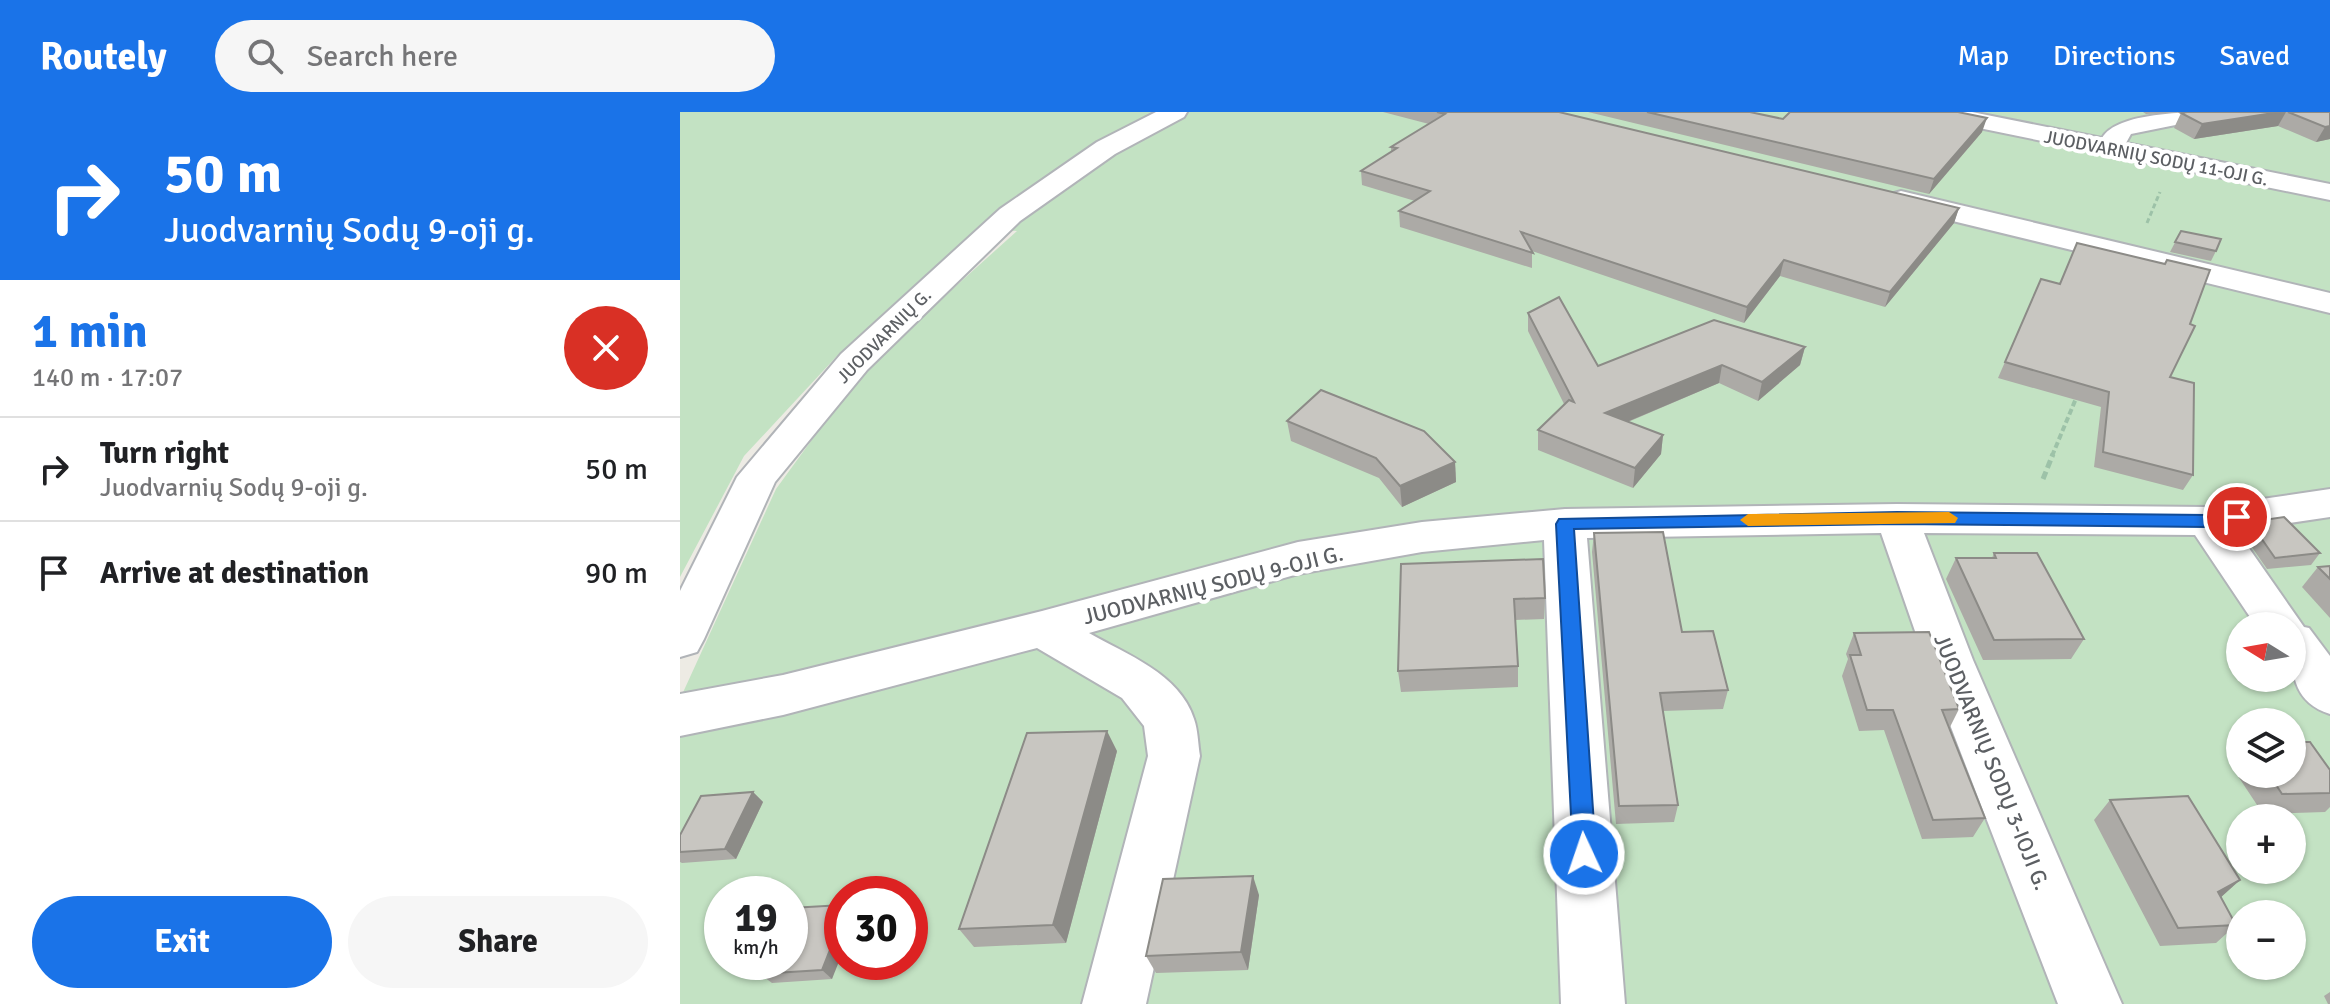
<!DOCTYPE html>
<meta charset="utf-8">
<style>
body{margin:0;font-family:Signika,sans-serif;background:#f6f6f6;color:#202124;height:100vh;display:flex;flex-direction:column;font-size:30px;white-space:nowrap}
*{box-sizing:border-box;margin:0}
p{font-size:26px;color:#757577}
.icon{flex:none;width:44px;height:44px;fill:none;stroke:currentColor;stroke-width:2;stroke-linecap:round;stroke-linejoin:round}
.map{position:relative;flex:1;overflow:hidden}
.panel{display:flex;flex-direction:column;background:#fff;width:680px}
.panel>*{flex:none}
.banner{background:#1a73e8;color:#fff;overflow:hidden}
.needle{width:52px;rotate:281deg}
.buttons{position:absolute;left:1546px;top:500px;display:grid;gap:16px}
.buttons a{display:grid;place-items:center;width:80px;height:80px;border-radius:50%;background:#fff;box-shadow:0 2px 6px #0004;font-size:40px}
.speed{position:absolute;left:24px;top:764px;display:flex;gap:16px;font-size:40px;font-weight:700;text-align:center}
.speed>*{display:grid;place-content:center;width:104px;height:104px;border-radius:50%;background:#fff;box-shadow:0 2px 6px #0004;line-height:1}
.speed small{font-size:20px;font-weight:400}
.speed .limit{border:12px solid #d22;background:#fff;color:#111}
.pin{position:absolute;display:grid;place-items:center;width:68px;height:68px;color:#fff;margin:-34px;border:4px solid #fff;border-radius:50%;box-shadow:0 2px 8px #0007}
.me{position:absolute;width:88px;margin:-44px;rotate:357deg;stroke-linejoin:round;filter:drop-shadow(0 0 6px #0008)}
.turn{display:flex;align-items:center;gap:28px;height:168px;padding:0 32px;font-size:36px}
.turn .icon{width:104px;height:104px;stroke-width:2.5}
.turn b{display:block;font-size:56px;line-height:68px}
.round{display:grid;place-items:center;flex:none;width:84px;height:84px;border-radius:42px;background:#f6f6f6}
.summary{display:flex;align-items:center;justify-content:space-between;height:136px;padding:0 32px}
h1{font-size:48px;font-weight:700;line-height:60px;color:#1a73e8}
.primary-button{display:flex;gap:16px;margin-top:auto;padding:16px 32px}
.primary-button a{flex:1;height:92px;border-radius:48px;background:#1a73e8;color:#fff;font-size:32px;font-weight:700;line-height:92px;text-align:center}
.primary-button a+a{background:#f6f6f6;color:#202124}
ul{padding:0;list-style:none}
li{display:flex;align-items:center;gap:24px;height:104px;padding:0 32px;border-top:2px solid #e0e0e0}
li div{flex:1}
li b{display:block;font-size:30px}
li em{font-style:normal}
header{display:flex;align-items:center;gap:48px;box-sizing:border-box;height:112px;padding:0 40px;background:#1a73e8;color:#fff}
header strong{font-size:38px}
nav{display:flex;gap:44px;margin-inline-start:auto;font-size:28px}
.search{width:560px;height:72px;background:#f6f6f6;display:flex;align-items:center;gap:20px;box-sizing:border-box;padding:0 28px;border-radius:44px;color:#757577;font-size:30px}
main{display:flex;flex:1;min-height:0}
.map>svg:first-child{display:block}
.green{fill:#c3e2c3;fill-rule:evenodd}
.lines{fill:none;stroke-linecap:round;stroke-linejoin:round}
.street-casing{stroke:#b1b4b8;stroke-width:4}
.path-far2{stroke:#9dc2a8;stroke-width:3;stroke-dasharray:5 3;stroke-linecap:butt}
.path-far1{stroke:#9dc2a8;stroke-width:4;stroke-dasharray:6 3;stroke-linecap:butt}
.path{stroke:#9dc2a8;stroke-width:5;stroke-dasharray:8 4;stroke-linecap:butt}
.street{fill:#fff;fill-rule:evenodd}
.wall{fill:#acaaa6}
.shaded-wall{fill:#8c8b87}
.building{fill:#c8c6c1;stroke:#8c8b87;stroke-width:2}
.route{fill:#1a73e8;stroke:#114b97;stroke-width:2}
.slow{fill:#f59e0b}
.labels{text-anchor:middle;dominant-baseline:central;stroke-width:8;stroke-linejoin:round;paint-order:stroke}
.far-street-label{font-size:18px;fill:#5c5f63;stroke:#fff}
.street-label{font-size:22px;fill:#5c5f63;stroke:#fff}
</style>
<header>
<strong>Routely</strong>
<div class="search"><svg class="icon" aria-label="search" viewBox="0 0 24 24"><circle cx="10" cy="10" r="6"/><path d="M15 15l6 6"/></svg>Search here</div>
<nav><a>Map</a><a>Directions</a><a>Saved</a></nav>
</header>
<main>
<section class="panel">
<div class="banner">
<div class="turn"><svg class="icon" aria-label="right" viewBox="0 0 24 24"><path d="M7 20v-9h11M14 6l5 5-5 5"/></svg><div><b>50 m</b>Juodvarnių Sodų 9-oji g.</div></div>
</div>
<div class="summary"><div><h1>1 min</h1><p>140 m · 17:07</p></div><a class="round" style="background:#d93025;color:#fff"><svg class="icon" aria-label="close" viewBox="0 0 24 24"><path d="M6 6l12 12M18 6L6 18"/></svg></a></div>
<ul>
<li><svg class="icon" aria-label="right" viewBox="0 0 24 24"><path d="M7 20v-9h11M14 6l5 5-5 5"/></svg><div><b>Turn right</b><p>Juodvarnių Sodų 9-oji g.</p></div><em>50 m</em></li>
<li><svg class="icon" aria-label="arrive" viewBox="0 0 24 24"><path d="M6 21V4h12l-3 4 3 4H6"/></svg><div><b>Arrive at destination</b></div><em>90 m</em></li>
</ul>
<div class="primary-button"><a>Exit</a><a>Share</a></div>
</section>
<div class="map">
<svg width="1650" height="892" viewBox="0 0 1650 892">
<rect width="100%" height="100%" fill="#edebe4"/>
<path class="green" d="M0 0H1650V892H0V587L96 377 166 281 247 200 337 119 301 117 156 245 64 344 0 465ZM1560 514H1612V566H1560ZM1560 610H1612V662H1560ZM1560 706H1612V758H1560ZM42 782H110V850H42ZM162 782H230V850H162ZM1560 802H1612V854H1560Z"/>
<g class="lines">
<g class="street-casing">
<g id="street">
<path d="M476 0H507L504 5 435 42 340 109 187 258 95 370 24 527 17 540 0 545V479L57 365 161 242 320 97 417 30Z"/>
<path d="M1243 0H1292L1422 26C1437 0 1508 0 1538 0L1535 5 1451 22 1446 31 1650 72V88L1255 7 1246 5Z"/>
<path d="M1221 79 1650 181V201L1211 94 1207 88 1211 82Z"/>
<path d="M1650 377V405L1557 419 1624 515 1629 516 1650 544V602C1607 588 1612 552 1612 514H1576L1515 423 1244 421 1293 548 1442 892H1378L1245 548 1201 421 907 426 945 892H881L864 428 742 440 618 462 409 521C446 542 500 562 514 607 518 618 518 632 520 644L466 892H402L468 644 464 614 442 586 357 536 103 603 0 624V582L103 563 362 499 618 430 742 410 885 397 1217 392 1527 395Z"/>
</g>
</g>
<path class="path-far2" d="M1467 111 1480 80"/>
<path class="path-far1" d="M1372 344 1397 284"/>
<path class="path" d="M1363 367 1373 342"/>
<use href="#street" class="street"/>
</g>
<g class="wall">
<path d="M703 0H879L1279 96 1274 111 1205 195 1100 164 1064 211 852 139V156L720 115 719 99 735 89 682 73 681 59 711 40V35L749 12Z"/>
<path d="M908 0H1070L1103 7 1302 20 1249 82Z"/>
<path d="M1463 0H1498L1466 2Z"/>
<path d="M1507 0H1650V27L1636 30 1598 14 1514 27 1494 16 1501 1Z"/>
<path d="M1501 119 1536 139 1531 149 1490 140Z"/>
<path d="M1361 167 1490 265 1513 363 1503 378 1414 355 1421 295 1318 266Z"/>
<path d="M848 201 918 254 1125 235 1120 253 1078 289 1039 271 948 310 983 323 981 342 953 376 858 338V318L884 292 848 219Z"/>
<path d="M607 309 775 350 776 370 722 395 699 366 611 329Z"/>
<path d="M1570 410 1640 441 1631 453 1587 457 1562 421Z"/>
<path d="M914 421 1002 520 1048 578 1043 597 983 599 998 693 994 710 936 712 912 440Z"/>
<path d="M1314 441 1404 527 1391 547 1303 548 1266 467 1276 446H1312Z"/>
<path d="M721 452 865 486 864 507 835 508 838 554V575L721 580 718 559Z"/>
<path d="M1650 454V506L1622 475 1638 455Z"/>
<path d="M1174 521 1279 597 1269 617 1305 706 1293 725 1242 727 1204 618 1179 619 1162 564 1168 547 1166 542Z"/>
<path d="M437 639 386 831 294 835 279 817Z"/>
<path d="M1560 641V662H1612L1650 658V695L1645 700 1583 702 1550 652Z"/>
<path d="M73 680 83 690 56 747 2 751 0 750V723Z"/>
<path d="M1430 688 1560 768 1541 785 1556 813 1536 831 1480 834 1414 708Z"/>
<path d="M579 783 568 858 476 861 466 844Z"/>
<path d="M162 793 152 867 92 871 80 862Z"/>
<path d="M1650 880V892H1648L1644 884Z"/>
</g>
<g class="shaded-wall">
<path d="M1600 0H1606L1598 14 1514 27 1522 12Z"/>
<path d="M1307 6 1302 20 1249 82 1254 67Z"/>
<path d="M1650 14V27L1636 30 1645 15Z"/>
<path d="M1279 96 1274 111 1205 195 1210 180Z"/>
<path d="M1104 148 1100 164 1064 211 1067 195Z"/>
<path d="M1125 235 1120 253 1078 289 1082 270Z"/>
<path d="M1042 253 1039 271 923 320 925 301Z"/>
<path d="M983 323 981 342 953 376 955 356Z"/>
<path d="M775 350 776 370 722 395 720 374Z"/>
<path d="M427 619 437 639 386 831 373 813Z"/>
<path d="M73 680 83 690 56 747 45 737Z"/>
<path d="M573 764 579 783 568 858 561 840Z"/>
<path d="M1560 768 1540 786 1538 780Z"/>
<path d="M162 807V842L152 867 142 858Z"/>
</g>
<g class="building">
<path d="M757 0H879L1279 96 1210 180 1104 148 1067 195 841 120 853 141 719 99 750 79 681 59 717 36 711 35 765 2Z"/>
<path d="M967 0H1070L1103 7 1110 0H1278L1307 6 1254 67Z"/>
<path d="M1507 0H1600L1522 12 1501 1Z"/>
<path d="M1608 0H1650V14L1645 15Z"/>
<path d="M1501 119 1541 127 1536 139 1495 130Z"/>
<path d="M1397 131 1485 152 1487 148 1530 158 1510 212 1515 214 1490 265 1514 271 1513 363 1423 340 1429 280 1325 250 1361 167 1380 172Z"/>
<path d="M879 185 918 254 1034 208 1125 235 1082 270 1042 253 925 301 983 323 955 356 858 318 889 288 894 290 848 201Z"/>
<path d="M641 278 744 319 775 350 720 374 696 346 607 309Z"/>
<path d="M1604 405 1640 441 1595 446 1570 410Z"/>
<path d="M983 420 1002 520 1033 519 1048 578 980 581 998 693 939 694 914 421Z"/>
<path d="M1314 441H1357L1404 527 1314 528 1276 446H1316Z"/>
<path d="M863 447 865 486 834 487 838 554 718 559 721 452Z"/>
<path d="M1650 454V467L1638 455Z"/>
<path d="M1249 520 1279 597 1262 598 1305 706 1253 708 1213 598H1187L1170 543H1181L1174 521Z"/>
<path d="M427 619 373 813 279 817 347 621Z"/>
<path d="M1612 630H1630L1650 658V681L1602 682 1589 662H1612Z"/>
<path d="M73 680 45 737 0 740V723L21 684Z"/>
<path d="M1508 684 1560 768 1538 780 1556 813 1498 816 1430 688Z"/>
<path d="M573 764 561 840 466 844 483 767Z"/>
<path d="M162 793V807L142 858 80 862 86 850H110L111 796Z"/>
</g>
<path class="route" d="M1557 399 1566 405 1564 409 1527 415 1217 412 894 417 916 742 913 749 904 753 896 749 893 742 876 412 879 407 1217 400 1527 403Z"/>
<path class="slow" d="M1269 400 1278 406 1275 411 1068 414 1060 408 1068 402Z"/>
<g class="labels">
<g class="far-street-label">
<text transform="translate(1476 46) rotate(11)">JUODVARNIŲ SODŲ 11-OJI G.</text>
<text transform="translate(204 224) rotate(-45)">JUODVARNIŲ G.</text>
</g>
<g class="street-label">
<text transform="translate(533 473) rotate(-14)">JUODVARNIŲ SODŲ 9-OJI G.</text>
<text transform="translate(1312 650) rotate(68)">JUODVARNIŲ SODŲ 3-IOJI G.</text>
</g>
</g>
</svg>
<div class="buttons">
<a><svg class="needle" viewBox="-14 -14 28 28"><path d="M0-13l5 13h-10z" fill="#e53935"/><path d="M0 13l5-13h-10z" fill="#757577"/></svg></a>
<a><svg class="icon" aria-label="layers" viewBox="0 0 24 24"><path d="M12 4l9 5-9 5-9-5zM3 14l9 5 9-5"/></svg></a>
<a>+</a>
<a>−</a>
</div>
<div class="speed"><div>19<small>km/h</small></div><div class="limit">30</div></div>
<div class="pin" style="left:1557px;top:405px;background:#d93025"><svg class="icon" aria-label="arrive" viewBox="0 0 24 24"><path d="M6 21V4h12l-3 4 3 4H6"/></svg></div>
<svg class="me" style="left:904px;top:742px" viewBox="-20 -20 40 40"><circle r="17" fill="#1a73e8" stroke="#fff" stroke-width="3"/><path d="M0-11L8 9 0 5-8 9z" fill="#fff"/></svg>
</div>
</main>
